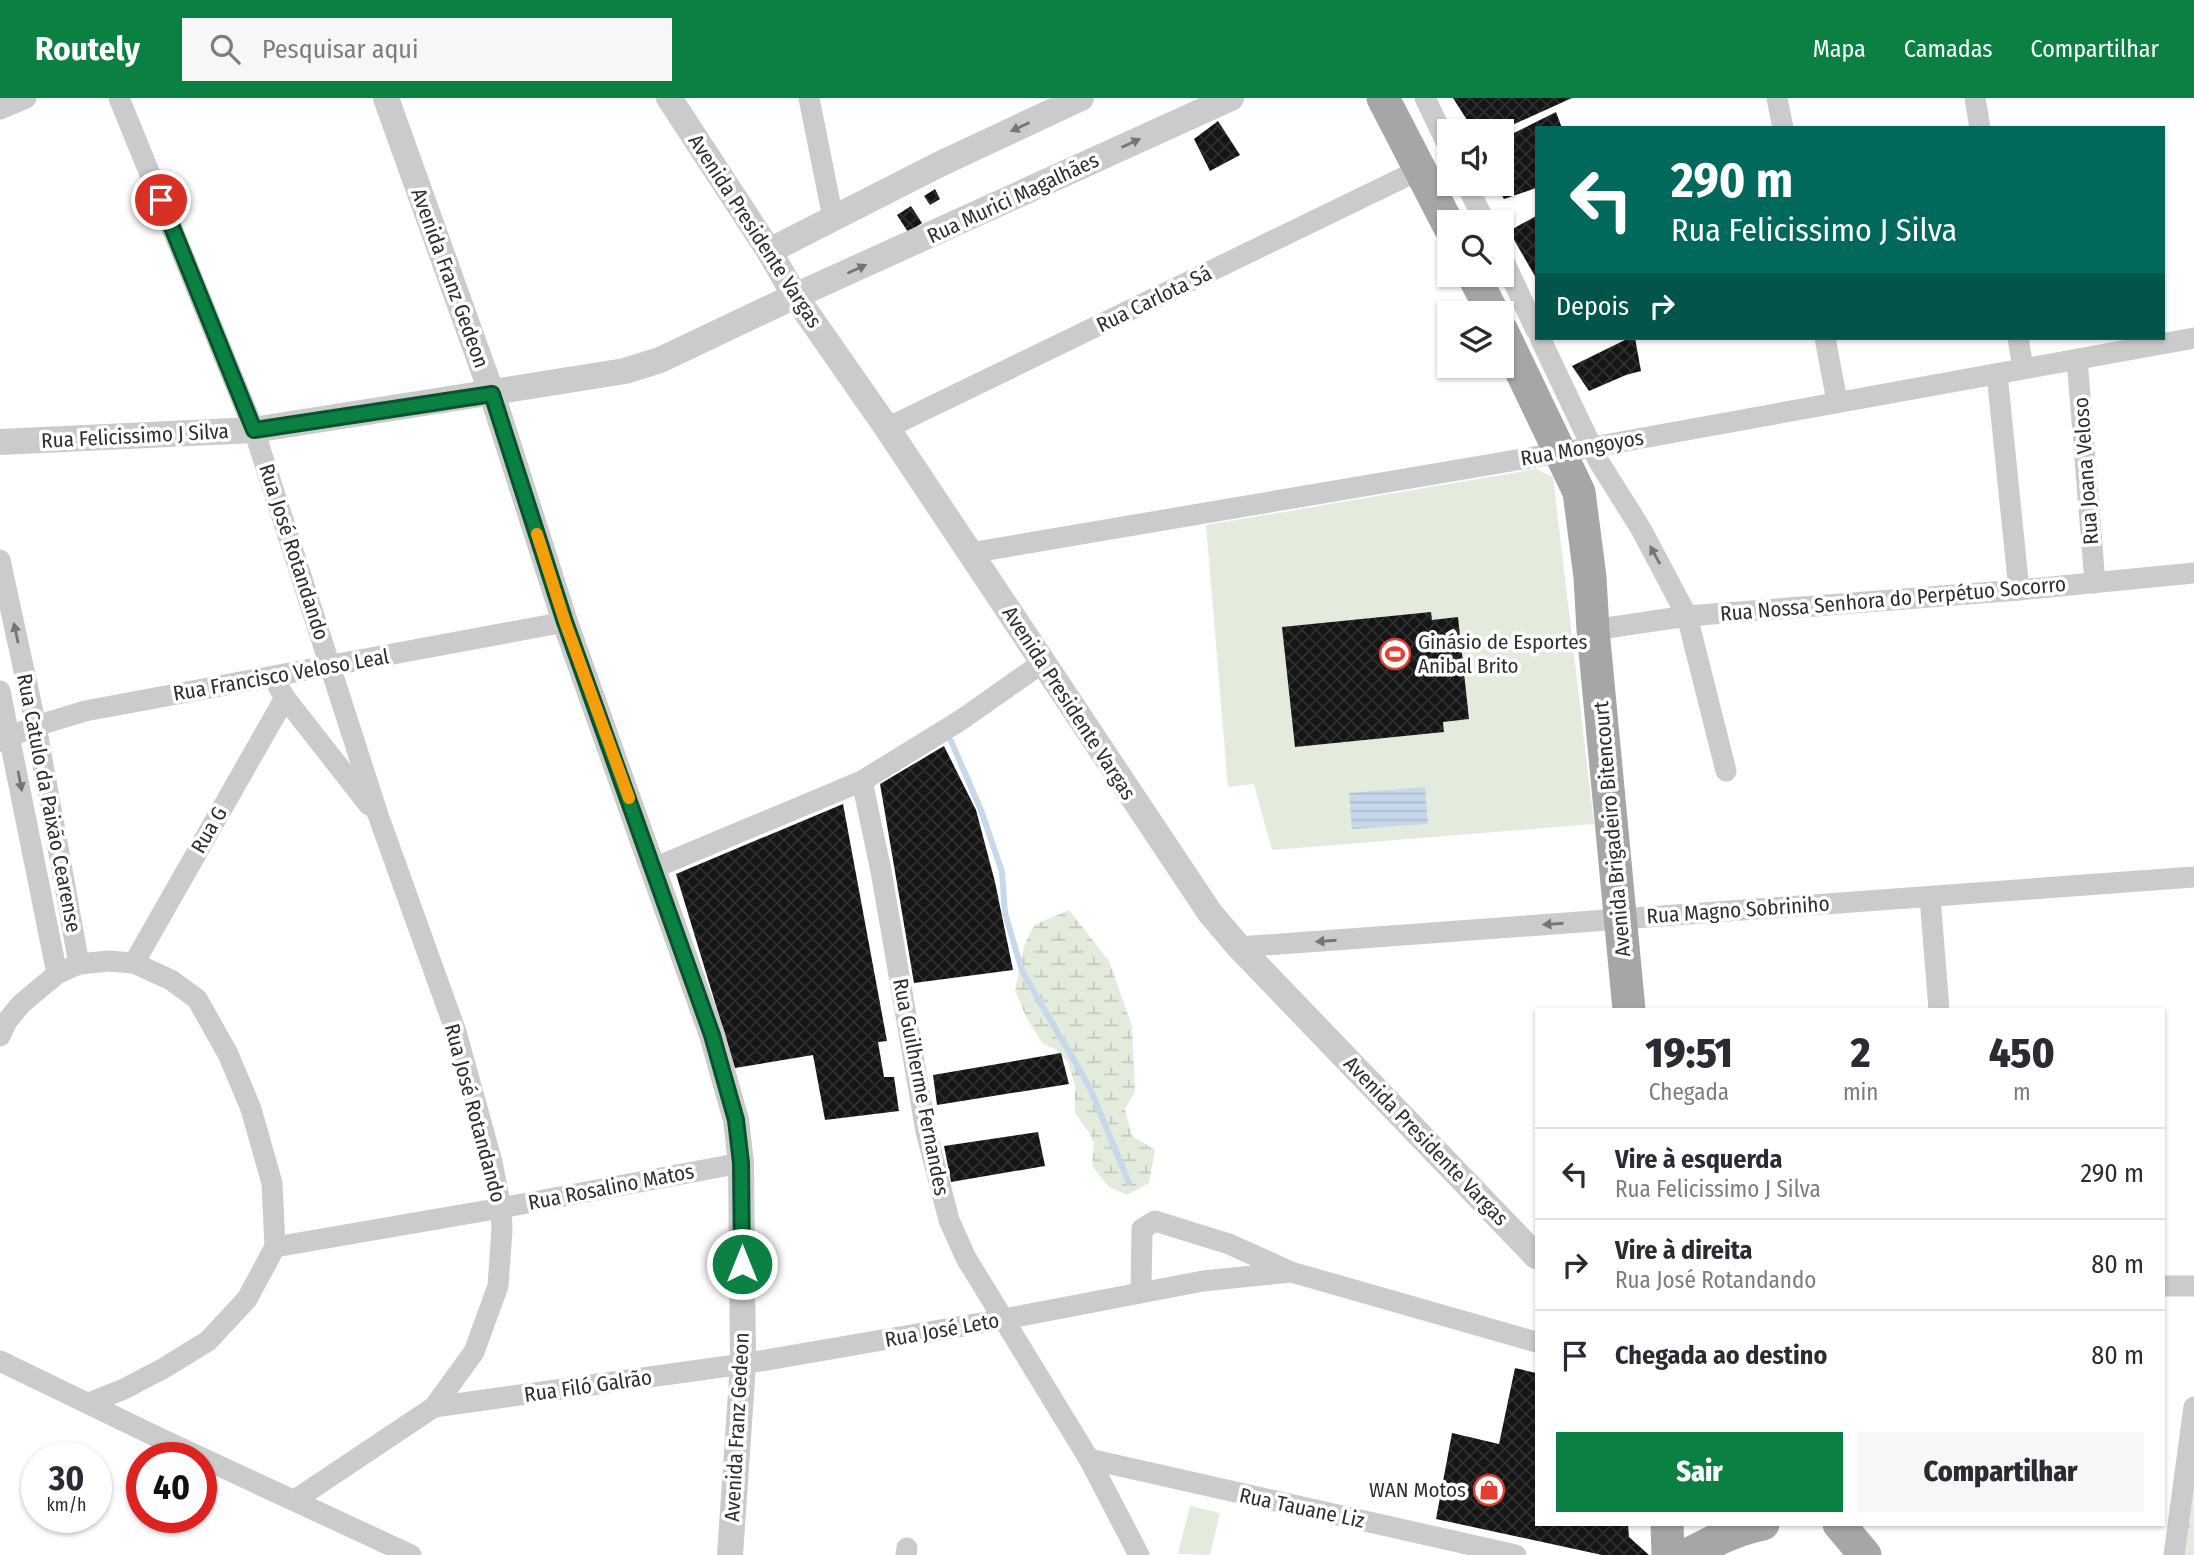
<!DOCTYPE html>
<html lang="pt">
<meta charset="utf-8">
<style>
body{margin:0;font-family:"Fira Sans Condensed",sans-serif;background:#f7f7f7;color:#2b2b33;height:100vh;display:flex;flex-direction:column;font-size:26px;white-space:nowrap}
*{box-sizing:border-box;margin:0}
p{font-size:23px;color:#7c7c81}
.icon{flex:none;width:38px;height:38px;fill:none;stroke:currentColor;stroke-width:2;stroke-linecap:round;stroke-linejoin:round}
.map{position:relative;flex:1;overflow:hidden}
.details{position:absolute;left:1535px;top:910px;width:630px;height:518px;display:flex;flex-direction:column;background:#fff;border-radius:0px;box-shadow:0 2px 5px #0004}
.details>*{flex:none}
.banner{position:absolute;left:1535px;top:28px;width:630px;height:214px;border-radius:0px;box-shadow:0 2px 5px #0004;background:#00695c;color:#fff;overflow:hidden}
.fabs{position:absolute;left:1437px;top:21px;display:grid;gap:14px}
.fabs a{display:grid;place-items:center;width:77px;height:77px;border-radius:0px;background:#fff;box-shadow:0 2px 5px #0004;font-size:35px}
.speed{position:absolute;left:21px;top:1344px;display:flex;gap:14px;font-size:35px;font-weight:700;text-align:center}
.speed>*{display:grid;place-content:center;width:91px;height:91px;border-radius:50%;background:#fff;box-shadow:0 2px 5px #0004;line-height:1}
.speed small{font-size:18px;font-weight:400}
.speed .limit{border:10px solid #d22;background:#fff;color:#111}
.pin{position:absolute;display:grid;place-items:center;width:60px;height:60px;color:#fff;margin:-30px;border:4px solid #fff;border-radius:50%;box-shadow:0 2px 7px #0007}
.me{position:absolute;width:77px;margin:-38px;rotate:0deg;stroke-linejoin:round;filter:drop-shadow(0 0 5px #0008)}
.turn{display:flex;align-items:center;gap:24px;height:147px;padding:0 21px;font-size:32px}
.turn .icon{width:91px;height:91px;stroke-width:2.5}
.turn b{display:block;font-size:49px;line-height:60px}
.then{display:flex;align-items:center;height:66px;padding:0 21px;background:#0003;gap:14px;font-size:26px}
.eta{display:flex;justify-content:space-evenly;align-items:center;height:119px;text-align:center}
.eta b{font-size:42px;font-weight:800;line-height:49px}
.action{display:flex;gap:14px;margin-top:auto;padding:14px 21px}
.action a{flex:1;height:80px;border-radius:0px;background:#0b8043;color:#fff;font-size:28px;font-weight:800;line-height:80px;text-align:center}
.action a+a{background:#f7f7f7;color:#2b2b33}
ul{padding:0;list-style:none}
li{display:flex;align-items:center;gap:21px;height:91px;padding:0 21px;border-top:2px solid #e1e1e2}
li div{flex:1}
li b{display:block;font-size:26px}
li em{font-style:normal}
header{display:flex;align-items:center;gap:42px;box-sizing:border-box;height:98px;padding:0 35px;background:#0b8043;color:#fff}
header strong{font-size:33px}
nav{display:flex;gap:38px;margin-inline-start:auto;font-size:24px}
.search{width:490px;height:63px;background:#f7f7f7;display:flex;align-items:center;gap:18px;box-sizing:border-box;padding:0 24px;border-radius:0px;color:#7c7c81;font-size:26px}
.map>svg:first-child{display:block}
.forest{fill:url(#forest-firs)}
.wetland{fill:url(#wetland-marsh)}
.garden{fill:#e2ebdc}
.water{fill:url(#water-rules)}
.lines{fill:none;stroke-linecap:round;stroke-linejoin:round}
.stream{stroke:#c8d8eb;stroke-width:6}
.building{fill:url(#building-cross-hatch)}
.minor{stroke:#cbcbcb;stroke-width:21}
.tertiary{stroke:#cbcbcb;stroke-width:26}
.primary{stroke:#a6a6a6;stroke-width:33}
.oneway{fill:#757575}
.route-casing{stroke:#07532c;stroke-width:18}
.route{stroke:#0b8043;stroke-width:12}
.slow{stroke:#f59e0b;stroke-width:12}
.labels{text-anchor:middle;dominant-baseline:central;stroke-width:7;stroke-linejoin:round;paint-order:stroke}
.street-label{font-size:21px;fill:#2e2e2e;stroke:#fff}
.poi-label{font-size:21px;fill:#2e2e2e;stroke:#fff;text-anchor:start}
</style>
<header>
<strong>Routely</strong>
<div class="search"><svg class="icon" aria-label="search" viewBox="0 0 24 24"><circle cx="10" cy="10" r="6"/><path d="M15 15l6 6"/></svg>Pesquisar aqui</div>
<nav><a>Mapa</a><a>Camadas</a><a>Compartilhar</a></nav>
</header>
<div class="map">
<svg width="2194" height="1457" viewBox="0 0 2194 1457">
<defs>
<pattern id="forest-firs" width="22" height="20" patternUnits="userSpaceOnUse" patternTransform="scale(1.75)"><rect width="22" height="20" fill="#e2ebdc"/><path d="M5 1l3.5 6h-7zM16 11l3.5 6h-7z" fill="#c2cabd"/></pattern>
<pattern id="wetland-marsh" width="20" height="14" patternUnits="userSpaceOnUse" patternTransform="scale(1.75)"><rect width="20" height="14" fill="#e2ebdc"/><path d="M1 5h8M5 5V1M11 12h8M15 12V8" fill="none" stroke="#c2cabd"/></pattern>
<pattern id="water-rules" width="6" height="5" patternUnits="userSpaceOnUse" patternTransform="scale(1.75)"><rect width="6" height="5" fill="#c8d8eb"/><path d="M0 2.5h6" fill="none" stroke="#acbaca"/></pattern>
<pattern id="building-cross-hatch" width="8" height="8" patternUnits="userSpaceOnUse" patternTransform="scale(1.75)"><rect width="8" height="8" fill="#151515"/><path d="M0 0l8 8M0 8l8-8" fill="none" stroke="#2f2f2f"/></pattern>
</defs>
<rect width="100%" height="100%" fill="#fff"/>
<path class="forest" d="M2194 1362V1457H2174Z"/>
<path class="wetland" d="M1069 812 1109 863 1132 928 1135 994 1125 1011 1132 1038 1155 1052 1149 1085 1127 1097 1109 1089 1092 1068 1094 1046 1090 1036 1075 1015V987L1068 964 1055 951 1043 946 1026 919 1015 892 1024 848 1034 827Z"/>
<g class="garden">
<path d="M1536 371 1553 379 1594 726 1272 752 1254 686 1228 689 1206 427Z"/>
<path d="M1190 1408 1220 1415 1210 1457 1178 1456Z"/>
</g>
<path class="water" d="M1425 689 1428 726 1352 731 1349 695Z"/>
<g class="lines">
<path class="stream" d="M951 643 981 712 1002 774 1005 815 1022 873 1090 990 1129 1085"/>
</g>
<g class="building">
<path d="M1453 0H1572L1499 33H1474Z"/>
<path d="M1556 14 1562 30H1536V90L1504 101 1495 86H1502V41Z"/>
<path d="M1218 23 1240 57 1210 73 1194 41Z"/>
<path d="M935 91 940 101 930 107 924 98Z"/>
<path d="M911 108 922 125 908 134 897 117Z"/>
<path d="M1536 118V180L1509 133Z"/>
<path d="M1629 240H1635L1641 273 1626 277 1589 293 1572 268Z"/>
<path d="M1431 514 1432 522 1458 519 1469 621 1443 624 1444 634 1295 649 1282 529Z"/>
<path d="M944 648 976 712 995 784 1013 872 914 885 880 686Z"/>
<path d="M843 706 887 943 878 944 884 979H894L899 1013 825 1022 813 957 735 970 676 776Z"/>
<path d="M1061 955 1069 986 937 1007 933 977Z"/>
<path d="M1038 1034 1045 1068 951 1084 944 1048Z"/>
<path d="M1515 1270 1536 1275V1426H1628L1629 1439 1649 1457H1602L1436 1421 1452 1335 1499 1346Z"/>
</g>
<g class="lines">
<g class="minor">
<path d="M119 0 254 332 378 717 456 934 492 1064 501 1110 502 1132 498 1188 474 1254 434 1309 295 1402"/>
<path d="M809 0 833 120"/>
<path d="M1425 0 1449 50"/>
<path d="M1777 0 1783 30"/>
<path d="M1975 0 1980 30"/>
<path d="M0 11 26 0"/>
<path d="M1466 86 1485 124"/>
<path d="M1502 159 1536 232"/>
<path d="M1540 240 1599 364 1641 431 1687 518 1726 673"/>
<path d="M1825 240 1837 303"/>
<path d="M2018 240 2023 270"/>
<path d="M2077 261 2095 485"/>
<path d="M1997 276 2019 492"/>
<path d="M887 330 1421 71"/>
<path d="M970 455 1593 349 2194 240"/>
<path d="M0 462 36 628 79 866"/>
<path d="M1593 532 1687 518 2019 492 2194 475"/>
<path d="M278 588 285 600 369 707"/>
<path d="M0 593 57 876"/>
<path d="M0 643 36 628 85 613 565 524"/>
<path d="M862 683 881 773 926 1033 949 1122 966 1160 1089 1361 1139 1457"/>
<path d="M654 770 862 683 961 622 1042 565"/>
<path d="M1930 799 1939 912"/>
<path d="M1239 849 2194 779"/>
<path d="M134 865 285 600"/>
<path d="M0 938 7 923 21 906 57 876 79 866 108 863 134 865 171 882 197 901 228 956 251 1011 272 1085 275 1149 247 1201 208 1243 164 1270 124 1291 89 1305"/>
<path d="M275 1149 501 1110 741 1065"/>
<path d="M2163 1188H2194"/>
<path d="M1141 1194 1142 1131 1155 1123 1229 1146 1289 1173"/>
<path d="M0 1263 157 1339 411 1457"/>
<path d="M434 1309 743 1266 1004 1221 1203 1183 1291 1174 1536 1244"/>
<path d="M1089 1361 1516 1457"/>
<path d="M906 1457 907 1450"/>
<path d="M2174 1457 2194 1309"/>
</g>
<g class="tertiary">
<path d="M386 0 492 296 565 524 712 937 736 1022 741 1065 743 1266 730 1457"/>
<path d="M669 0 769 153 795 198 887 330 1210 815 1239 849 1536 1158"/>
<path d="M769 153 940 66 1081 0"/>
<path d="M0 344 254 332 625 273 660 262 795 198 1231 0"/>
</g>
<g class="primary">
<path d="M1383 0 1449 128"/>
<path d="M1473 177 1493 215"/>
<path d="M1502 233 1579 394 1590 479 1593 532 1629 912"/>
<path d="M1667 1426 1668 1457"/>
<path d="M1839 1426 1865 1457"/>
<path d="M1687 1457C1712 1444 1736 1431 1763 1426"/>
</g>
</g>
<defs><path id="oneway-solid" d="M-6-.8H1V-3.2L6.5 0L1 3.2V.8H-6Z" transform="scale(1.75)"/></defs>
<g class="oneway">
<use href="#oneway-solid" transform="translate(1020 29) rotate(155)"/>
<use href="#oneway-solid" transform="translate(1131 45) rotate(-25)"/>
<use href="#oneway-solid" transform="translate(857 171) rotate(-24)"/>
<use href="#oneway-solid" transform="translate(1655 457) rotate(-119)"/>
<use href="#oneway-solid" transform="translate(16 535) rotate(-102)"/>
<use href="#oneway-solid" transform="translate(20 683) rotate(79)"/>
<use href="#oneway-solid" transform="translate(1553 826) rotate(176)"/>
<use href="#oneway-solid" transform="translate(1326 843) rotate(176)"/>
</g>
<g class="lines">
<g class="route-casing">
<path id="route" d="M161 102 254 332 492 296 565 524 712 937 736 1022 741 1065 742 1166"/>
</g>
<use href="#route" class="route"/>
<path class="slow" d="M537 436 565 524 629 700"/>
</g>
<defs>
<g id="stadium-ring" transform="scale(1.575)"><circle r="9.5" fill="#fff" stroke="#e33f32" stroke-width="1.5"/><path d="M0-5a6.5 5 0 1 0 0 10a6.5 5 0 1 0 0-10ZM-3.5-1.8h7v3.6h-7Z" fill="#e33f32"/></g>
<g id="shop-ring" transform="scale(1.575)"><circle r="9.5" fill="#fff" stroke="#e33f32" stroke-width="1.5"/><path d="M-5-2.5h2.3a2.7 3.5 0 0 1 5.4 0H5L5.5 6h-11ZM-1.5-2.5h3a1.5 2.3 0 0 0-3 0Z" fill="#e33f32"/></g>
</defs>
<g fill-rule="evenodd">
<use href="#stadium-ring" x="1395" y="556"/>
<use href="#shop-ring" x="1489" y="1392"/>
</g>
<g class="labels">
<g class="street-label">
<text transform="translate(1013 100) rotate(-25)">Rua Murici Magalhães</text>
<text transform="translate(755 133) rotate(57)">Avenida Presidente Vargas</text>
<text transform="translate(450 180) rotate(70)">Avenida Franz Gedeon</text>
<text transform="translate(1154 201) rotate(-26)">Rua Carlota Sá</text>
<text transform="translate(135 338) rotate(-3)">Rua Felicissimo J Silva</text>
<text transform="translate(1582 350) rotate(-10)">Rua Mongoyos</text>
<text transform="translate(2086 373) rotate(-94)">Rua Joana Veloso</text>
<text transform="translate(294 454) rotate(72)">Rua José Rotandando</text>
<text transform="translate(1893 501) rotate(-5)">Rua Nossa Senhora do Perpétuo Socorro</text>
<text transform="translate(281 577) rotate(-10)">Rua Francisco Veloso Leal</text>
<text transform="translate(1069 605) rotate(57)">Avenida Presidente Vargas</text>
<text transform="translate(49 705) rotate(79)">Rua Catulo da Paixão Cearense</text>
<text transform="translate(1612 731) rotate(-95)">Avenida Brigadeiro Bitencourt</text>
<text transform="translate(209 732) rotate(-60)">Rua G</text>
<text transform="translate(1738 812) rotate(-4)">Rua Magno Sobriniho</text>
<text transform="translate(921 989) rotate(79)">Rua Guilherme Fernandes</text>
<text transform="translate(475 1015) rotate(75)">Rua José Rotandando</text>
<text transform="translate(1426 1043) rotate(46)">Avenida Presidente Vargas</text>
<text transform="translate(611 1089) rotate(-11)">Rua Rosalino Matos</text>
<text transform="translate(942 1232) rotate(-10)">Rua José Leto</text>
<text transform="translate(588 1288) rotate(-8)">Rua Filó Galrão</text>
<text transform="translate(737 1329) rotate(-87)">Avenida Franz Gedeon</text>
<text transform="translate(1302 1410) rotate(12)">Rua Tauane Liz</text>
</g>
<g class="poi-label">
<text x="1418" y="544">Ginásio de Esportes<tspan x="1418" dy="24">Anibal Brito</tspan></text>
<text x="1466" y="1392" text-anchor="end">WAN Motos</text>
</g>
</g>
</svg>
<div class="fabs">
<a><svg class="icon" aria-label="sound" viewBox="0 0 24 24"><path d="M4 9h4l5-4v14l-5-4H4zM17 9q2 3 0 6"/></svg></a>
<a><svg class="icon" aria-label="search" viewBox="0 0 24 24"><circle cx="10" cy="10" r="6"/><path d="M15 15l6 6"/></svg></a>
<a><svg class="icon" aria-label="layers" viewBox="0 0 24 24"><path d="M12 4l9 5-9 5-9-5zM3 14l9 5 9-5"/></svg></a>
</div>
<div class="speed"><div>30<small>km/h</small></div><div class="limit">40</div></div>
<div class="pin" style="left:161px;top:102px;background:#d93025"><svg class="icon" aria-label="arrive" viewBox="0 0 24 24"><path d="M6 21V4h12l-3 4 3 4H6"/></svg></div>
<svg class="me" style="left:742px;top:1166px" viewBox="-20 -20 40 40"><circle r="17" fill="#0b8043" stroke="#fff" stroke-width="3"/><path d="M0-11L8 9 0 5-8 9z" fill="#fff"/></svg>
<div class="banner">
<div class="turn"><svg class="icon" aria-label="left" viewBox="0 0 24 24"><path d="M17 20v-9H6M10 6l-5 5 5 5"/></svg><div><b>290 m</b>Rua Felicissimo J Silva</div></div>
<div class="then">Depois<svg class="icon" aria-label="right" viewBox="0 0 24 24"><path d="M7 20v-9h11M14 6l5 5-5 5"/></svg></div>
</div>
<section class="details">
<div class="eta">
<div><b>19:51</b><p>Chegada</p></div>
<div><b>2</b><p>min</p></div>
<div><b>450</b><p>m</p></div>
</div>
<ul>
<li><svg class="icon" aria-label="left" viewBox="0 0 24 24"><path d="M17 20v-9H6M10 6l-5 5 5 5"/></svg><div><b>Vire à esquerda</b><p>Rua Felicissimo J Silva</p></div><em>290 m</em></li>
<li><svg class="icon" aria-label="right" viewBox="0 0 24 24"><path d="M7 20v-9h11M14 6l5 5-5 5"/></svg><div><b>Vire à direita</b><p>Rua José Rotandando</p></div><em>80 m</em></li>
<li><svg class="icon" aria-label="arrive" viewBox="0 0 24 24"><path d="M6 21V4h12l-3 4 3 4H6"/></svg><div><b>Chegada ao destino</b></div><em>80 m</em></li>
</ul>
<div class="action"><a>Sair</a><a>Compartilhar</a></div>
</section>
</div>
